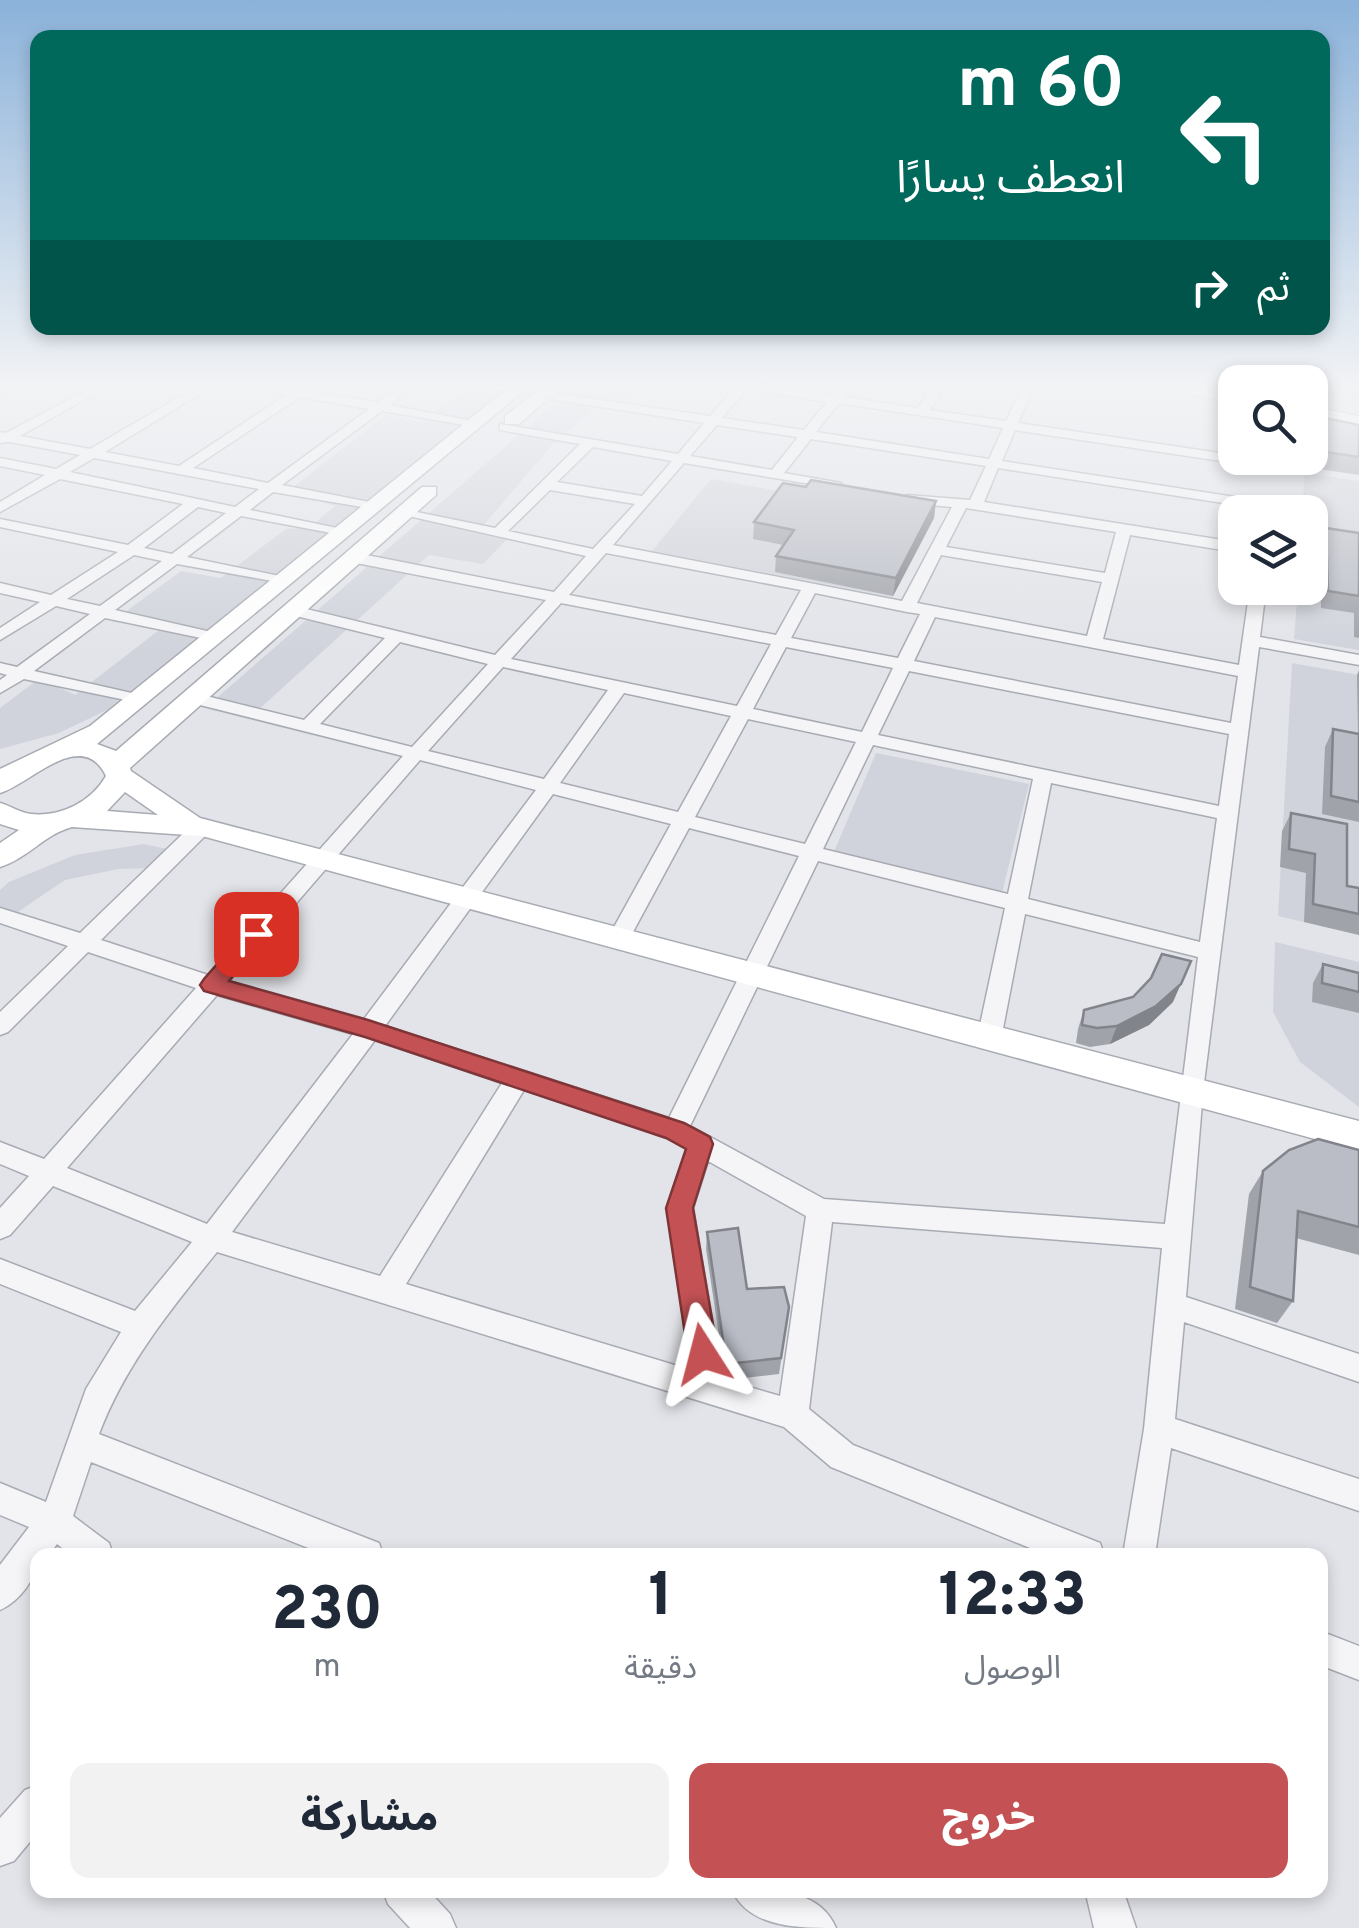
<!DOCTYPE html>
<html lang="ar">
<meta charset="utf-8">
<style>
body{margin:0;font-family:Overpass,"Noto Sans Arabic",sans-serif;background:#f2f2f3;color:#1f2937;direction:rtl;height:100vh;display:flex;flex-direction:column;font-size:38px;white-space:nowrap}
*{box-sizing:border-box;margin:0}
p{font-size:32px;color:#747a83}
.icon{flex:none;width:55px;height:55px;fill:none;stroke:currentColor;stroke-width:2;stroke-linecap:round;stroke-linejoin:round}
.map{position:relative;flex:1;overflow:hidden;direction:ltr}
.details{position:absolute;left:30px;top:1548px;width:1298px;height:350px;display:flex;flex-direction:column;background:#fff;border-radius:20px;box-shadow:0 5px 15px #0003;direction:rtl}
.details>*{flex:none}
.guide{position:absolute;left:30px;top:30px;width:1300px;height:305px;border-radius:20px;box-shadow:0 5px 15px #0003;direction:rtl;background:#00695c;color:#fff;overflow:hidden}
.buttons{position:absolute;left:1218px;top:365px;display:grid;gap:20px}
.buttons a{display:grid;place-items:center;width:110px;height:110px;border-radius:20px;background:#fff;box-shadow:0 5px 15px #0003;font-size:50px}
.pin{position:absolute;display:grid;place-items:center;width:85px;height:85px;color:#fff;margin:-42px;border-radius:20px;box-shadow:0 5px 15px #0006}
.me{position:absolute;width:110px;margin:-55px;rotate:351deg;stroke-linejoin:round;filter:drop-shadow(0 0 8px #0008)}
.turn{display:flex;align-items:center;gap:35px;height:210px;padding:0 40px;font-size:45px}
.turn .icon{width:130px;height:130px;stroke-width:2.5}
.turn b{display:block;font-size:70px;line-height:85px}
.then{display:flex;align-items:center;height:95px;padding:0 40px;background:#0003;gap:20px;font-size:38px}
.eta{display:flex;justify-content:space-evenly;align-items:center;height:170px;text-align:center}
.eta b{font-size:60px;font-weight:800;line-height:70px}
.primary-button{display:flex;gap:20px;margin-top:auto;padding:20px 40px}
.primary-button a{flex:1;height:115px;border-radius:20px;background:#c45255;color:#fff;font-size:40px;font-weight:800;line-height:115px;text-align:center}
.primary-button a+a{background:#f2f2f3;color:#1f2937}
.map>svg:first-child{display:block}
.built{fill:#d0d3db}
.lines{fill:none;stroke-linecap:round;stroke-linejoin:round}
.street-casing{stroke:#a8abb3;stroke-width:3}
.secondary-casing{stroke:#a8abb3;stroke-width:3}
.primary-casing{stroke:#a2a7b4;stroke-width:2}
.street{fill:#f5f5f8;fill-rule:evenodd}
.secondary{fill:#fff;fill-rule:evenodd}
.primary{fill:#fff;fill-rule:evenodd}
.wall{fill:#a0a3aa}
.shaded-wall{fill:#82848b}
.building{fill:#babdc6;stroke:#82848b;stroke-width:2.5}
.route{fill:#c45255;stroke:#7f3537;stroke-width:2.5}
</style>
<div class="map">
<svg width="1359" height="1928" viewBox="0 0 1359 1928">
<rect width="100%" height="100%" fill="#e2e4e9"/>
<g class="built">
<path d="M471 384H511L107 710 59 733 0 749V708L40 678 75 695 163 627 113 621 181 571 221 578 286 529 310 527 335 506 288 491 386 415 423 422Z"/>
<path d="M577 384 635 388 623 403 603 401 553 444 482 527 513 533 483 564 429 555 257 711 211 703Z"/>
<path d="M1305 473 1359 481V533L1310 526V512H1302Z"/>
<path d="M711 479 934 518 893 597 652 551Z"/>
<path d="M1310 539 1359 547V650L1294 639 1298 588H1310Z"/>
<path d="M1292 663 1359 675V935L1278 916Z"/>
<path d="M876 753 1029 784 1002 893 833 854Z"/>
<path d="M144 844 176 851 161 868 118 869 65 880 0 924V890L9 882 75 855Z"/>
<path d="M1275 942 1359 962V1107L1300 1062 1273 1012Z"/>
</g>
<g class="lines">
<g class="street-casing">
<g id="street">
<path d="M7 384H22L0 396V387Z"/>
<path d="M98 384H112L20 436 90 449 202 384H216L105 452 179 466 286 395 238 384 295 389 302 386 308 391 377 402 403 384H416L390 405 483 423 477 427 382 411 282 485 380 504V510L273 492 250 510 347 530V536L241 516 187 557 289 578V584L177 564 115 610 220 634V642L105 618 34 671 145 696V704L24 679 0 693V680L7 675 0 673V663L17 667 90 614 56 606 0 640V628L40 602 0 593V583L51 595 118 552 0 527V519L128 545 183 504 60 479 0 512V502L45 475 0 466V458L56 469 80 455 10 442 0 443V432L6 433ZM300 397 369 409 268 483 193 468ZM94 458 259 489 235 507 70 472ZM198 507 226 513 172 554 144 548ZM134 555 162 561 100 606 67 599Z"/>
<path d="M473 384H500L522 390 516 394Z"/>
<path d="M728 384H756L833 395 842 384H854L844 397 918 408 934 384H946L930 410 1006 421 1020 391 991 384H1035L1018 423 1274 461 1281 465 1274 469 1015 430 1002 461 1268 502 1275 506 1268 510 998 468 984 502 1235 542V552L1130 535 1103 639 1239 665 1250 588H1266L1260 637 1359 655V665L1259 647 1203 1091 1186 1297 1359 1354V1382L1184 1322 1175 1419 1359 1479V1511L1171 1448 1155 1555H1123L1144 1429 1162 1248 832 1222 809 1409 853 1445 1100 1543 1104 1555H1047L831 1467 784 1427 217 1252C171 1309 125 1365 99 1434L379 1543 383 1555H326L91 1462 73 1516 109 1543 113 1555H71L57 1544 49 1555H38C38 1577 20 1601 0 1610V1565L29 1527 0 1515V1483L46 1502 86 1389 121 1332 0 1284V1259L135 1311 192 1242 53 1186 10 1235 0 1239V1208L29 1176 0 1164V1142L44 1159 196 988 88 952 8 1032 0 1035V1012L68 946 0 923V908L80 933 195 822H209L212 827 209 832 101 940 208 975 403 756 184 701V693L190 692 304 720 385 638 284 613V607L290 605 495 655 546 600 351 562 343 557 351 552 554 592 586 556 395 513 402 509 495 528 580 444 500 430V424L678 454 704 423 544 398 538 394 540 391 710 416 734 388ZM746 389 827 402 804 430 722 418ZM839 403 1003 428 989 459 816 432ZM717 425 798 437 772 470 690 456ZM811 439 986 466 970 500 907 495 900 499 907 503 952 507 902 601 613 545 684 463 841 489V483L784 473ZM593 447 672 461 642 496 557 482ZM550 490 635 504 593 549 508 531ZM966 508 1116 532 1105 573 946 547ZM606 553 801 590 776 635 569 595ZM941 555 1102 582 1087 636 917 603ZM815 593 907 612 920 614 898 658 791 638ZM561 603 771 644 737 706 511 659ZM935 617 1238 676 1231 723 914 661ZM400 642 488 664 412 747 320 724ZM786 647 893 668 862 732 753 709ZM503 667 608 690 544 779 428 751ZM909 671 1229 734 1219 806 878 735ZM624 693 731 716 678 812 560 783ZM748 719 856 742 805 844 695 817ZM873 745 1033 779 1008 894 823 849ZM420 760 536 790 364 1019 229 981ZM1051 783 1217 818 1200 942 1028 899ZM553 794 671 824 608 938 619 946 627 943 689 828 799 856 669 1118 385 1026ZM818 861 1005 908 977 1039 981 1045H997L1001 1039 1025 914 1198 957 1165 1224 824 1199 690 1126ZM217 995 353 1034 207 1224 67 1168ZM375 1040 502 1083 380 1276 232 1232ZM524 1090 666 1137 687 1149 667 1208 691 1370 406 1284ZM708 1161 806 1216 780 1396 722 1379 693 1208Z"/>
<path d="M1310 527 1359 535V543L1310 535Z"/>
<path d="M1320 1631 1359 1646V1680L1320 1665Z"/>
<path d="M38 1785V1832L14 1861 0 1866V1818L25 1790Z"/>
<path d="M383 1890H428L450 1914 456 1928H410L388 1904Z"/>
<path d="M732 1890C769 1890 819 1887 836 1928 798 1928 749 1928 732 1890Z"/>
<path d="M1085 1890H1123L1136 1928H1094Z"/>
</g>
</g>
<g class="secondary-casing">
<g id="secondary">
<path d="M513 384H532L97 744 116 751 422 487H436V495L130 768 131 771 200 818 1359 1121V1151L202 836 72 827C45 834 27 859 0 867V843L19 830 0 824V803C11 806 20 813 31 814 61 817 91 802 106 776 82 726 29 785 0 793V769L90 726ZM125 792 158 815 107 811Z"/>
<path d="M546 384H565L519 424H505V416Z"/>
</g>
</g>
<g class="primary-casing">
<g id="primary">
<path d="M1160 384H1199L1235 391V403L1163 388Z"/>
<path d="M1310 406 1359 416V428L1310 418Z"/>
</g>
</g>
<use href="#street" class="street"/>
<use href="#secondary" class="secondary"/>
<use href="#primary" class="primary"/>
</g>
<g class="wall">
<path d="M1316 416 1359 425V475L1306 467 1307 458H1310V432Z"/>
<path d="M806 487 936 501 934 518 893 596 775 572 776 556 783 545 753 539 754 522Z"/>
<path d="M1326 528 1359 533V638L1354 637V613L1321 608 1320 545Z"/>
<path d="M1359 670V822L1322 814 1325 747 1333 729 1358 734 1357 675Z"/>
<path d="M1291 813 1347 886 1359 888V935L1304 922 1306 873 1280 867 1282 831Z"/>
<path d="M1323 964 1359 973V1013L1312 1002 1313 983Z"/>
<path d="M1173 1002 1149 1025 1110 1044 1090 1047 1076 1043 1078 1029 1084 1010Z"/>
<path d="M1359 1150V1255L1296 1238 1293 1301 1277 1323 1235 1309 1249 1194 1263 1171Z"/>
<path d="M707 1232 747 1289 789 1307 779 1374 735 1379 725 1376 706 1249Z"/>
</g>
<g class="shaded-wall">
<path d="M936 501 934 518 893 596 896 578Z"/>
<path d="M1191 961 1173 1002 1149 1025 1110 1044 1117 1026Z"/>
</g>
<g class="building">
<path d="M1316 416 1359 425V457L1313 450Z"/>
<path d="M811 480 936 501 896 578 776 556 794 530 754 522 783 483 806 487Z"/>
<path d="M1326 528 1359 533V596L1328 591Z"/>
<path d="M1333 729 1359 734V802L1331 796Z"/>
<path d="M1291 813 1347 824V886L1359 888V914L1313 904 1315 854 1289 849Z"/>
<path d="M1162 954 1191 961 1181 984 1156 1006 1117 1026 1097 1028 1082 1025 1084 1010 1133 997 1151 978Z"/>
<path d="M1323 964 1359 973V992L1322 983Z"/>
<path d="M1318 1139 1359 1150V1227L1298 1211 1293 1301 1250 1287 1263 1171 1289 1150Z"/>
<path d="M738 1228 747 1289 784 1287 789 1307 781 1358 736 1363 726 1360 707 1232Z"/>
</g>
<linearGradient id="sky" x2="0" y2="1"><stop stop-color="#8bb2da"/><stop offset="0.59" stop-color="#f2f3f5"/><stop offset="1" stop-color="#f2f3f5" stop-opacity="0"/></linearGradient>
<rect width="1359" height="654" fill="url(#sky)"/>
<path class="route" d="M256 926 268 934 229 981 368 1020 684 1123 710 1137 713 1144 693 1208 718 1354 714 1364 703 1368 692 1364 688 1354 666 1208 686 1149 666 1138 365 1037 204 991 200 985 204 979 249 928Z"/>
</svg>
<div class="buttons">
<a><svg class="icon" aria-label="search" viewBox="0 0 24 24"><circle cx="10" cy="10" r="6"/><path d="M15 15l6 6"/></svg></a>
<a><svg class="icon" aria-label="layers" viewBox="0 0 24 24"><path d="M12 4l9 5-9 5-9-5zM3 14l9 5 9-5"/></svg></a>
</div>
<div class="pin" style="left:256px;top:934px;background:#d93025"><svg class="icon" aria-label="arrive" viewBox="0 0 24 24"><path d="M6 21V4h12l-3 4 3 4H6"/></svg></div>
<svg class="me" style="left:703px;top:1354px" viewBox="-20 -20 40 40"><path d="M0-17L14 15 0 8-14 15z" fill="#c45255" stroke="#fff" stroke-width="4"/></svg>
<div class="guide">
<div class="turn"><svg class="icon" aria-label="left" viewBox="0 0 24 24"><path d="M17 20v-9H6M10 6l-5 5 5 5"/></svg><div><b>60 m</b>انعطف يسارًا</div></div>
<div class="then">ثم<svg class="icon" aria-label="right" viewBox="0 0 24 24"><path d="M7 20v-9h11M14 6l5 5-5 5"/></svg></div>
</div>
<section class="details">
<div class="eta">
<div><b>12:33</b><p>الوصول</p></div>
<div><b>1</b><p>دقيقة</p></div>
<div><b>230</b><p>m</p></div>
</div>
<div class="primary-button"><a>خروج</a><a>مشاركة</a></div>
</section>
</div>
